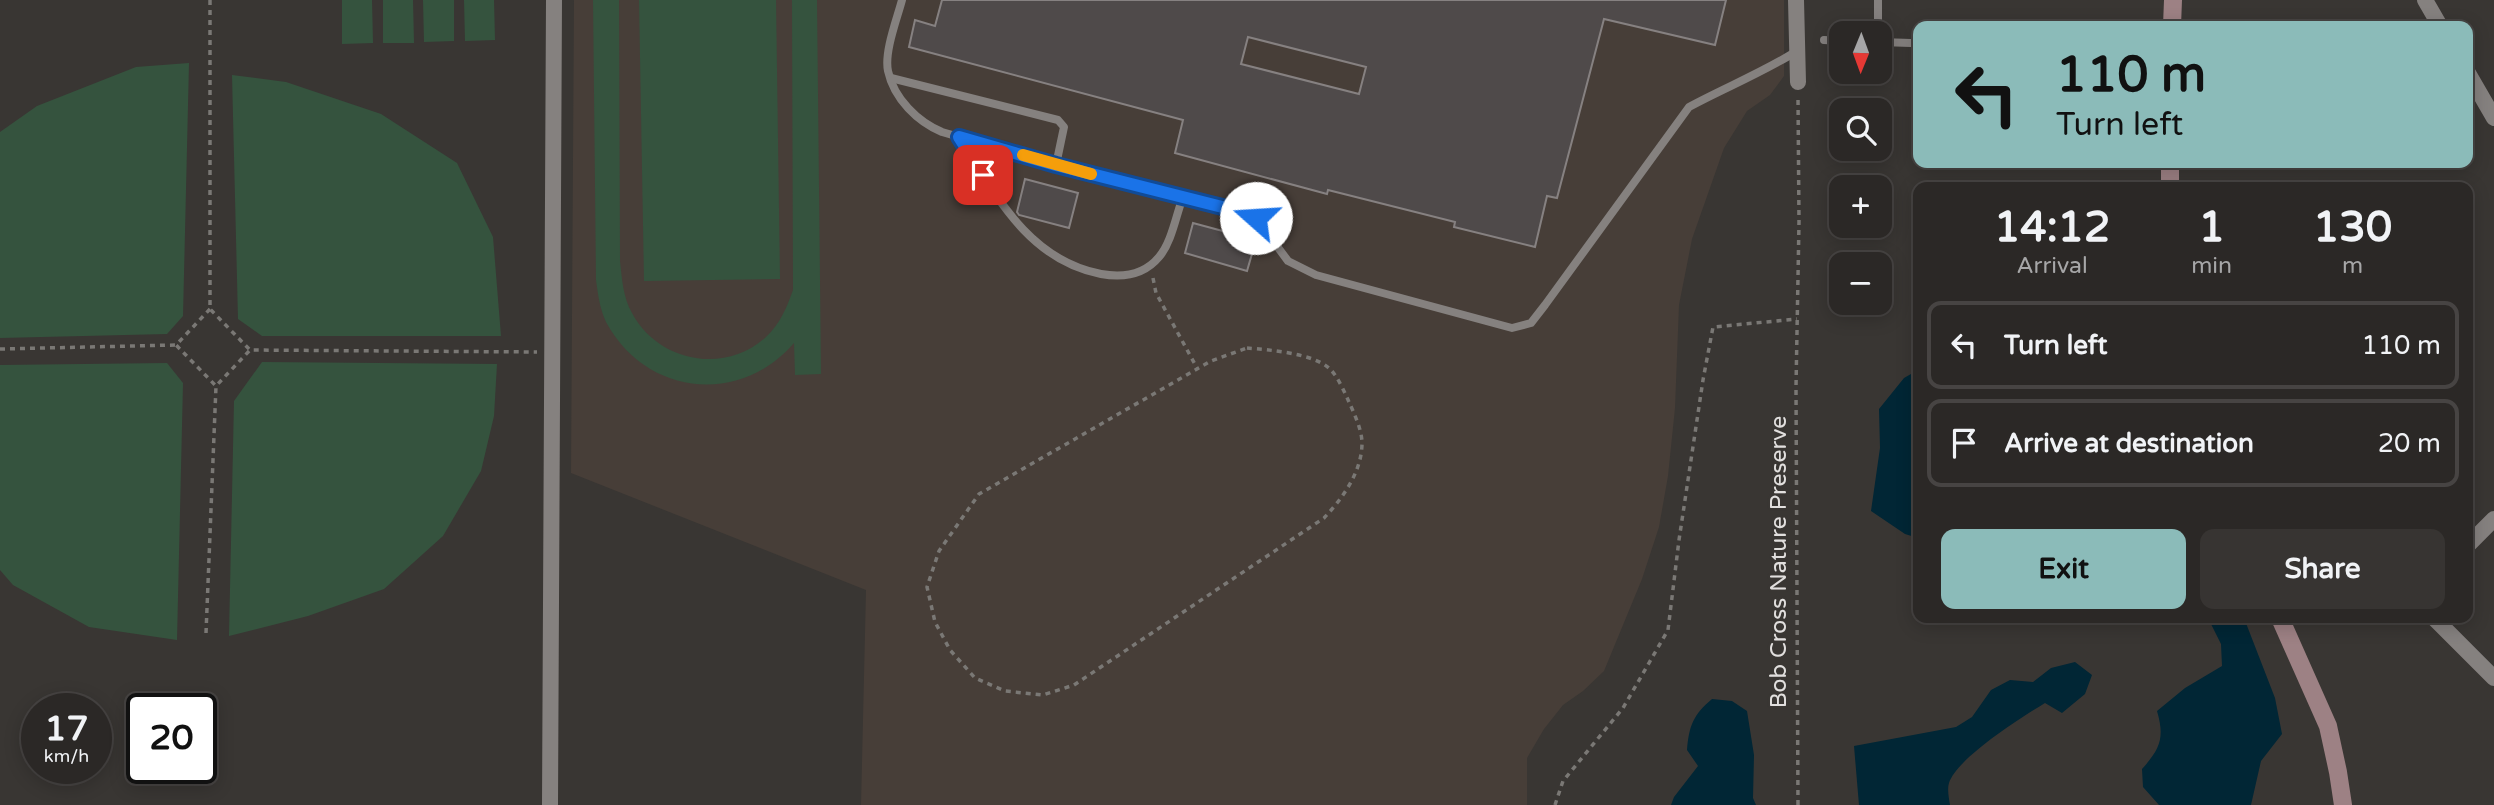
<!DOCTYPE html>
<meta charset="utf-8">
<style>
body{margin:0;font-family:"Varela Round",sans-serif;background:#373432;color:#f1f3f6;height:100vh;display:flex;flex-direction:column;font-size:26px;white-space:nowrap}
*{box-sizing:border-box;margin:0}
p{font-size:23px;color:#a6a6a7}
.icon{flex:none;width:38px;height:38px;fill:none;stroke:currentColor;stroke-width:2;stroke-linecap:round;stroke-linejoin:round}
.map{position:relative;flex:1;overflow:hidden}
.side{position:absolute;left:1913px;top:182px;width:560px;height:441px;display:flex;flex-direction:column;background:#2b2826;border-radius:14px;box-shadow:0 4px 18px #0003,0 0 0 2px #474443}
.side>*{flex:none}
.hud{position:absolute;left:1913px;top:21px;width:560px;height:147px;border-radius:14px;box-shadow:0 4px 18px #0003,0 0 0 2px #474443;background:#8bbbb9;color:#111;overflow:hidden}
.needle{width:46px;rotate:181deg}
.buttons{position:absolute;left:1829px;top:21px;display:grid;gap:14px}
.buttons a{display:grid;place-items:center;width:63px;height:63px;border-radius:14px;background:#2b2826;box-shadow:0 4px 18px #0003,0 0 0 2px #474443;font-size:35px}
.speed{position:absolute;left:21px;top:693px;display:flex;gap:14px;font-size:35px;font-weight:700;text-align:center}
.speed>*{display:grid;place-content:center;width:91px;height:91px;border-radius:50%;background:#2b2826;box-shadow:0 4px 18px #0003,0 0 0 2px #474443;line-height:1}
.speed small{font-size:18px;font-weight:400}
.speed .limit{border:4px solid #111;border-radius:10px;background:#fff;color:#111}
.pin{position:absolute;display:grid;place-items:center;width:60px;height:60px;color:#fff;margin:-30px;border-radius:14px;box-shadow:0 4px 10px #0006}
.me{position:absolute;width:77px;margin:-38px;rotate:289deg;stroke-linejoin:round;filter:drop-shadow(0 0 5px #0008)}
.turn{display:flex;align-items:center;gap:24px;height:147px;padding:0 28px;font-size:32px}
.turn .icon{width:91px;height:91px;stroke-width:2.5}
.turn b{display:block;font-size:49px;line-height:60px}
.eta{display:flex;justify-content:space-evenly;align-items:center;height:119px;text-align:center}
.eta b{font-size:42px;font-weight:700;line-height:49px}
.button{display:flex;gap:14px;margin-top:auto;padding:14px 28px}
.button a{flex:1;height:80px;border-radius:14px;background:#8bbbb9;color:#111;font-size:28px;font-weight:700;line-height:80px;text-align:center}
.button a+a{background:#373432;color:#f1f3f6}
ul{padding:0;list-style:none}
li{display:flex;align-items:center;gap:21px;height:88px;margin:0 14px 10px;padding:0 14px;border:4px solid #474443;border-radius:14px}
li div{flex:1}
li b{display:block;font-size:26px}
li em{font-style:normal}
.map>svg:first-child{display:block}
.built{fill:#473e38}
.green{fill:#35533e}
.water{fill:#012635}
.building{fill:#4f4a4a;stroke:#868181;stroke-width:2;fill-rule:evenodd}
.lines{fill:none;stroke-linecap:round;stroke-linejoin:round}
.path{stroke:#7a7875;stroke-width:3.5;stroke-dasharray:5 5;stroke-linecap:butt}
.lane{stroke:#85817f;stroke-width:8}
.street{stroke:#85817f;stroke-width:16}
.secondary{stroke:#9d8184;stroke-width:18}
.route-casing{stroke:#114b97;stroke-width:18}
.route{stroke:#1a73e8;stroke-width:12}
.slow{stroke:#f59e0b;stroke-width:12}
.labels{text-anchor:middle;dominant-baseline:central;stroke-width:5;stroke-linejoin:round;paint-order:stroke}
.street-label{font-size:23px;fill:#e1dfde;stroke:#393633}
</style>
<div class="map">
<svg width="2494" height="805" viewBox="0 0 2494 805">
<rect width="100%" height="100%" fill="#393633"/>
<path class="built" d="M574 0H1784V76L1770 95 1747 111 1724 148 1692 239 1679 305 1675 408 1668 476 1659 527 1642 579 1604 671 1583 691 1563 705 1544 729 1527 758V805H861L866 590 571 473Z"/>
<g class="green">
<path d="M342 0H372L373 43 342 44Z"/>
<path d="M383 0H413L414 43H383Z"/>
<path d="M423 0H454V41L424 42Z"/>
<path d="M464 0H494L495 40 465 41Z"/>
<path d="M593 0H619L620 261C622 279 623 297 632 313 658 362 725 375 766 337 780 324 787 307 793 290L792 0H817L821 374 795 375 794 343C740 406 646 396 606 322 600 309 598 295 596 280Z"/>
<path d="M639 0H776L780 279 644 281Z"/>
<path d="M189 63 183 316 167 334 0 338V132L37 106 136 67Z"/>
<path d="M232 75 286 82 381 114 457 163 493 237 501 336H262L238 319Z"/>
<path d="M262 362 497 364 494 416 481 471 443 536 384 589 308 616 229 636 234 401Z"/>
<path d="M167 363 183 383 177 640 89 627 13 585 0 570V365Z"/>
</g>
<g class="water">
<path d="M1918 370V538L1905 534 1871 511 1880 448 1879 409 1904 378Z"/>
<path d="M2208 618H2244L2275 698 2282 734 2261 761 2251 805H2159L2143 787 2142 769C2160 749 2165 738 2157 711L2185 688 2222 666 2221 644Z"/>
<path d="M2075 662 2092 675 2085 694 2062 713 2045 703C2022 717 1957 758 1949 783 1947 789 1949 799 1950 805H1859L1854 746 1956 727 1972 717 1991 690 2010 680 2033 682 2051 668Z"/>
<path d="M1712 699 1732 701 1747 711 1754 755 1753 798 1756 805H1671L1674 797 1698 766 1687 750C1689 726 1693 715 1712 699Z"/>
</g>
<g class="building">
<path d="M942 0H1726L1715 45 1604 19 1557 198 1547 196 1535 247 1454 227 1455 222 1328 190 1327 194 1175 153 1183 120 909 47 915 20 935 26ZM1248 37 1366 67 1359 94 1241 64Z"/>
<path d="M1025 179 1078 193 1069 228 1019 215 1017 212Z"/>
<path d="M1193 223 1256 240 1247 271 1185 253Z"/>
</g>
<g class="lines">
<g class="path">
<path d="M210 0V309L250 350 537 352"/>
<path d="M1153 278 1156 293 1197 368"/>
<path d="M210 309 176 345 216 386 250 350"/>
<path d="M1247 348C1270 350 1313 353 1330 369 1338 377 1344 391 1349 402 1354 413 1362 430 1362 443 1362 472 1342 499 1324 518L1074 685 1043 695 1005 691 975 678 950 650 935 622 927 587 939 551 979 494 1211 361Z"/>
<path d="M0 349 176 345"/>
<path d="M206 633 216 386"/>
<path d="M1555 805 1563 781 1623 708 1668 630 1679 540 1703 380 1713 327 1797 319"/>
<path d="M1798 805 1796 387 1799 222 1798 97"/>
</g>
<g class="lane">
<path d="M902 0C897 19 884 52 888 71 894 99 918 122 942 132L1056 165 1246 213 1256 218 1288 261 1316 275 1512 328 1531 323 1545 305 1689 107C1724 88 1762 73 1797 51"/>
<path d="M1878 33V0"/>
<path d="M1824 40 1841 41"/>
<path d="M1880 42 1911 43"/>
<path d="M891 78 1058 120 1064 127 1056 165"/>
<path d="M959 137C995 194 1028 260 1101 274 1123 278 1144 275 1159 257 1172 242 1176 215 1183 197"/>
</g>
<g class="street">
<path d="M1796 0 1798 82"/>
<path d="M2425 0 2440 26"/>
<path d="M2468 73 2494 118"/>
<path d="M2468 545 2494 519"/>
<path d="M2434 618 2494 678"/>
<path d="M550 805 554 0"/>
</g>
<g class="secondary">
<path d="M2172 26 2173 0"/>
<path d="M2170 187V163"/>
<path d="M2280 618 2328 726 2338 772 2343 805"/>
</g>
</g>
<g class="lines">
<g class="route-casing">
<path id="route" d="M983 175 959 137 1056 165 1246 213 1256 218"/>
</g>
<use href="#route" class="route"/>
<path class="slow" d="M1023 155 1091 174"/>
</g>
<g class="labels">
<g class="street-label">
<text transform="translate(1779 562) rotate(-90)">Bob Cross Nature Preserve</text>
</g>
</g>
</svg>
<div class="buttons">
<a><svg class="needle" viewBox="-14 -14 28 28"><path d="M0-13l5 13h-10z" fill="#e53935"/><path d="M0 13l5-13h-10z" fill="#a6a6a7"/></svg></a>
<a><svg class="icon" aria-label="search" viewBox="0 0 24 24"><circle cx="10" cy="10" r="6"/><path d="M15 15l6 6"/></svg></a>
<a>+</a>
<a>−</a>
</div>
<div class="speed"><div>17<small>km/h</small></div><div class="limit">20</div></div>
<div class="pin" style="left:983px;top:175px;background:#d93025"><svg class="icon" aria-label="arrive" viewBox="0 0 24 24"><path d="M6 21V4h12l-3 4 3 4H6"/></svg></div>
<svg class="me" style="left:1256px;top:218px" viewBox="-20 -20 40 40"><circle r="19" fill="#fff"/><path d="M0-13L10 11 0 6-10 11z" fill="#1a73e8"/></svg>
<div class="hud">
<div class="turn"><svg class="icon" aria-label="left" viewBox="0 0 24 24"><path d="M17 20v-9H6M10 6l-5 5 5 5"/></svg><div><b>110 m</b>Turn left</div></div>
</div>
<section class="side">
<div class="eta">
<div><b>14:12</b><p>Arrival</p></div>
<div><b>1</b><p>min</p></div>
<div><b>130</b><p>m</p></div>
</div>
<ul>
<li><svg class="icon" aria-label="left" viewBox="0 0 24 24"><path d="M17 20v-9H6M10 6l-5 5 5 5"/></svg><div><b>Turn left</b></div><em>110 m</em></li>
<li><svg class="icon" aria-label="arrive" viewBox="0 0 24 24"><path d="M6 21V4h12l-3 4 3 4H6"/></svg><div><b>Arrive at destination</b></div><em>20 m</em></li>
</ul>
<div class="button"><a>Exit</a><a>Share</a></div>
</section>
</div>
